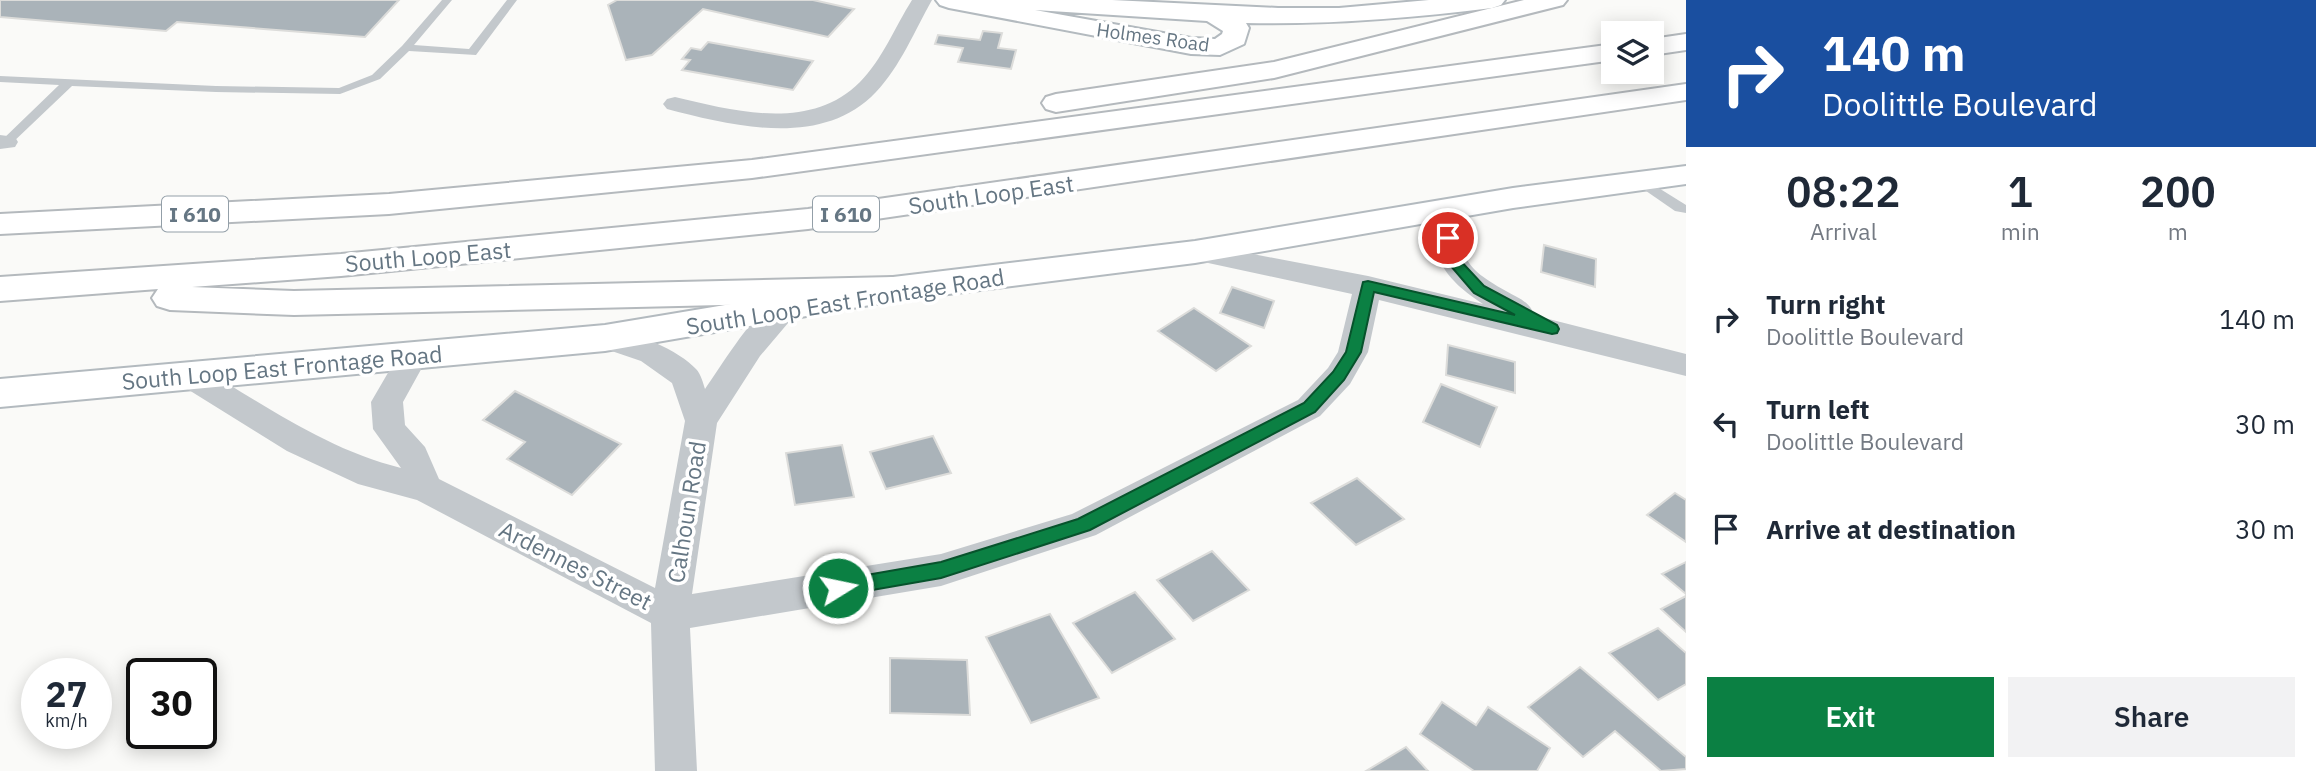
<!DOCTYPE html>
<style>
body{margin:0;font-family:"IBM Plex Sans",sans-serif;background:#f2f2f3;color:#1f2937;height:100vh;display:flex;flex-direction:column;font-size:26px;white-space:nowrap}
*{box-sizing:border-box;margin:0}
p{font-size:23px;color:#747a83}
.icon{flex:none;width:38px;height:38px;fill:none;stroke:currentColor;stroke-width:2;stroke-linecap:round;stroke-linejoin:round}
.map{position:relative;flex:1;overflow:hidden}
.details{display:flex;flex-direction:column;background:#fff;width:630px}
.details>*{flex:none}
.banner{background:#1a4fa0;color:#fff;overflow:hidden}
.fabs{position:absolute;left:1601px;top:21px;display:grid;gap:14px}
.fabs a{display:grid;place-items:center;width:63px;height:63px;border-radius:0px;background:#fff;box-shadow:0 4px 18px #0003;font-size:35px}
.speed{position:absolute;left:21px;top:658px;display:flex;gap:14px;font-size:35px;font-weight:700;text-align:center}
.speed>*{display:grid;place-content:center;width:91px;height:91px;border-radius:50%;background:#fff;box-shadow:0 4px 18px #0003;line-height:1}
.speed small{font-size:18px;font-weight:400}
.speed .limit{border:4px solid #111;border-radius:10px;background:#fff;color:#111}
.pin{position:absolute;display:grid;place-items:center;width:60px;height:60px;color:#fff;margin:-30px;border:4px solid #fff;border-radius:50%;box-shadow:0 2px 7px #0007}
.me{position:absolute;width:77px;margin:-38px;rotate:80deg;stroke-linejoin:round;filter:drop-shadow(0 0 5px #0008)}
.turn{display:flex;align-items:center;gap:24px;height:147px;padding:0 21px;font-size:32px}
.turn .icon{width:91px;height:91px;stroke-width:2.5}
.turn b{display:block;font-size:49px;line-height:60px}
.eta{display:flex;justify-content:space-evenly;align-items:center;height:119px;text-align:center}
.eta b{font-size:42px;font-weight:600;line-height:49px}
.cta{display:flex;gap:14px;margin-top:auto;padding:14px 21px}
.cta a{flex:1;height:80px;border-radius:0px;background:#0b8043;color:#fff;font-size:28px;font-weight:600;line-height:80px;text-align:center}
.cta a+a{background:#f2f2f3;color:#1f2937}
ul{padding:0;list-style:none}
li{display:flex;align-items:center;gap:21px;height:105px;padding:0 21px}
li div{flex:1}
li b{display:block;font-size:26px}
li em{font-style:normal}
main{display:flex;flex:1;min-height:0}
.map>svg:first-child{display:block}
.building{fill:#aab3b9;stroke:#dcdcda;stroke-width:2}
.lines{fill:none;stroke-linecap:round;stroke-linejoin:round}
.secondary-casing{stroke:#b3babf;stroke-width:4}
.motorway-casing{stroke:#b4b9bd;stroke-width:4}
.service{fill:#c3c8cc;fill-rule:evenodd}
.minor{fill:#c3c8cc;fill-rule:evenodd}
.secondary{fill:#fff;fill-rule:evenodd}
.motorway{fill:#fff;fill-rule:evenodd}
.route{fill:#0b8043;stroke:#07532c;stroke-width:2}
.labels{text-anchor:middle;dominant-baseline:central;stroke-width:7;stroke-linejoin:round;paint-order:stroke}
.far-street-label{font-size:19px;fill:#657683;stroke:#fff}
.shield{fill:#fff;stroke:#939fa8;stroke-width:2}
.shield-label{font-size:21px;font-weight:bold;fill:#657683}
.street-label{font-size:23px;fill:#657683;stroke:#fff}
</style>
<main>
<div class="map">
<svg width="1686" height="771" viewBox="0 0 1686 771">
<rect width="100%" height="100%" fill="#fafaf8"/>
<g class="building">
<path d="M0 0H399L365 37 177 22 166 31 0 17Z"/>
<path d="M813 0 854 9 828 37 703 9 652 55 626 60 608 5 617 0Z"/>
<path d="M983 31 1002 33 998 48 1016 50 1011 69 958 62 963 48 935 44 938 35 980 40Z"/>
<path d="M708 42 813 61 793 90 682 70 690 60 682 59 691 48 701 50Z"/>
<path d="M1544 245 1596 259 1595 287 1541 272Z"/>
<path d="M1232 287 1274 301 1264 328 1220 313Z"/>
<path d="M1194 308 1251 346 1216 371 1158 331Z"/>
<path d="M1448 345 1515 362V393L1446 375Z"/>
<path d="M1441 384 1497 407 1480 447 1423 422Z"/>
<path d="M515 391 621 444 572 495 507 459 525 442 483 420Z"/>
<path d="M933 436 951 473 886 489 870 452Z"/>
<path d="M842 445 854 497 795 505 786 453Z"/>
<path d="M1357 478 1404 519 1356 545 1311 503Z"/>
<path d="M1675 493 1686 500V542L1647 515Z"/>
<path d="M1212 551 1249 590 1193 621 1157 580Z"/>
<path d="M1686 562V594L1662 574Z"/>
<path d="M1135 592 1175 639 1112 673 1073 623Z"/>
<path d="M1686 596V632L1661 609Z"/>
<path d="M1050 614 1099 698 1031 723 986 637Z"/>
<path d="M1658 628 1686 653V684L1658 700 1609 653Z"/>
<path d="M890 658 967 660 970 715 890 713Z"/>
<path d="M1580 667 1686 757V769L1661 771 1615 731 1583 757 1528 707Z"/>
<path d="M1442 702 1476 725 1488 707 1550 748 1537 771H1474L1420 734Z"/>
<path d="M1406 747 1428 771H1366Z"/>
</g>
<g class="lines">
<g class="secondary-casing">
<g id="secondary">
<path d="M936 0H1112L1278 8H1339L1429 0H1505L1501 5 1492 8C1410 18 1329 25 1246 23L1249 28 1244 44 1220 55 1191 54 949 8 940 5ZM1035 10 1207 21 1223 31 1222 34 1215 39 1191 38Z"/>
<path d="M1686 166V184L1513 208 1195 263 893 301 605 351 0 407V379L605 325 893 277 1195 241 1513 188Z"/>
</g>
</g>
<g class="motorway-casing">
<g id="motorway">
<path d="M1524 0H1567L1563 5 1274 78 1056 112 1046 109 1042 103 1046 97 1056 94 1274 62Z"/>
<path d="M1686 34V50L1652 55V39Z"/>
<path d="M1614 44V60L752 178 389 214 0 234V214L389 194 752 160Z"/>
<path d="M1686 84V100L808 229 341 276 192 287 294 291 893 277 905 281 911 289 905 297 893 301 294 315 170 310 157 306 152 298 158 289 0 301V277L341 254 808 209Z"/>
</g>
</g>
<g class="service">
<path d="M442 0H452L414 45 469 49 507 0H517L476 55 409 51 380 79 340 94 216 92 72 86 10 145 6 146 0 142 59 85 0 82V76L216 86 339 88 372 75 402 46Z"/>
<path d="M1641 177 1686 205V213L1675 211 1636 184V178Z"/>
</g>
<g class="minor">
<path d="M912 0H932C915 30 900 67 876 92 822 149 733 126 667 109L663 104 667 99 675 97C735 111 810 132 860 82 882 60 895 27 912 0Z"/>
<path d="M0 135 15 137 18 142 15 147 0 149Z"/>
<path d="M1458 200 1467 202 1471 208C1455 255 1463 267 1506 291 1516 297 1526 300 1532 310L1529 314 1686 354V376L1379 300 1368 352 1350 384 1320 416 1096 535 941 586 690 628 697 771H655L651 623 417 500 358 484 287 451 176 382 171 374 176 366 187 363 198 366C263 404 327 450 401 468L373 429 371 402 403 347 414 344 425 347 429 355 403 402 405 425 425 447 439 479 655 588 685 421 672 383 641 361 594 345 590 338 594 331C619 323 678 349 696 369 701 374 703 383 705 389 721 366 751 317 773 302 780 298 787 300 794 302L799 309 794 316 760 356 717 423 692 594 941 554 1072 514 1298 400 1328 368 1338 352 1352 294 1185 258 1181 252 1185 246 1195 243 1368 276 1483 304C1444 279 1418 247 1449 202Z"/>
</g>
<use href="#secondary" class="secondary"/>
<use href="#motorway" class="motorway"/>
</g>
<path class="route" d="M1448 234 1455 238 1457 257 1484 286 1557 325 1559 329 1557 333 1552 334 1374 292 1361 352 1344 380 1315 412 1090 530 941 578 838 596 831 594 828 588 831 582 838 580 941 562 1078 519 1304 403 1333 372 1346 352 1363 282 1368 281 1515 315 1474 293 1444 258 1442 238Z"/>
<g class="labels">
<g class="far-street-label">
<text transform="translate(1153 37) rotate(8)">Holmes Road</text>
</g>
<g class="shield">
<rect x="162" y="196.5" width="66" height="35" rx="5"/>
<rect x="813" y="196.5" width="66" height="35" rx="5"/>
</g>
<g class="shield-label">
<text x="195" y="214">I 610</text>
<text x="846" y="214">I 610</text>
</g>
<g class="street-label">
<text transform="translate(991 194) rotate(-8)">South Loop East</text>
<text transform="translate(428 256) rotate(-5)">South Loop East</text>
<text transform="translate(845 301) rotate(-9)">South Loop East Frontage Road</text>
<text transform="translate(282 367) rotate(-5)">South Loop East Frontage Road</text>
<text transform="translate(686 512) rotate(-81)">Calhoun Road</text>
<text transform="translate(576 565) rotate(27)">Ardennes Street</text>
</g>
</g>
</svg>
<div class="fabs">
<a><svg class="icon" aria-label="layers" viewBox="0 0 24 24"><path d="M12 4l9 5-9 5-9-5zM3 14l9 5 9-5"/></svg></a>
</div>
<div class="speed"><div>27<small>km/h</small></div><div class="limit">30</div></div>
<div class="pin" style="left:1448px;top:238px;background:#d93025"><svg class="icon" aria-label="arrive" viewBox="0 0 24 24"><path d="M6 21V4h12l-3 4 3 4H6"/></svg></div>
<svg class="me" style="left:838px;top:588px" viewBox="-20 -20 40 40"><circle r="17" fill="#0b8043" stroke="#fff" stroke-width="3"/><path d="M0-11L8 9 0 5-8 9z" fill="#fff"/></svg>
</div>
<section class="details">
<div class="banner">
<div class="turn"><svg class="icon" aria-label="right" viewBox="0 0 24 24"><path d="M7 20v-9h11M14 6l5 5-5 5"/></svg><div><b>140 m</b>Doolittle Boulevard</div></div>
</div>
<div class="eta">
<div><b>08:22</b><p>Arrival</p></div>
<div><b>1</b><p>min</p></div>
<div><b>200</b><p>m</p></div>
</div>
<ul>
<li><svg class="icon" aria-label="right" viewBox="0 0 24 24"><path d="M7 20v-9h11M14 6l5 5-5 5"/></svg><div><b>Turn right</b><p>Doolittle Boulevard</p></div><em>140 m</em></li>
<li><svg class="icon" aria-label="left" viewBox="0 0 24 24"><path d="M17 20v-9H6M10 6l-5 5 5 5"/></svg><div><b>Turn left</b><p>Doolittle Boulevard</p></div><em>30 m</em></li>
<li><svg class="icon" aria-label="arrive" viewBox="0 0 24 24"><path d="M6 21V4h12l-3 4 3 4H6"/></svg><div><b>Arrive at destination</b></div><em>30 m</em></li>
</ul>
<div class="cta"><a>Exit</a><a>Share</a></div>
</section>
</main>
